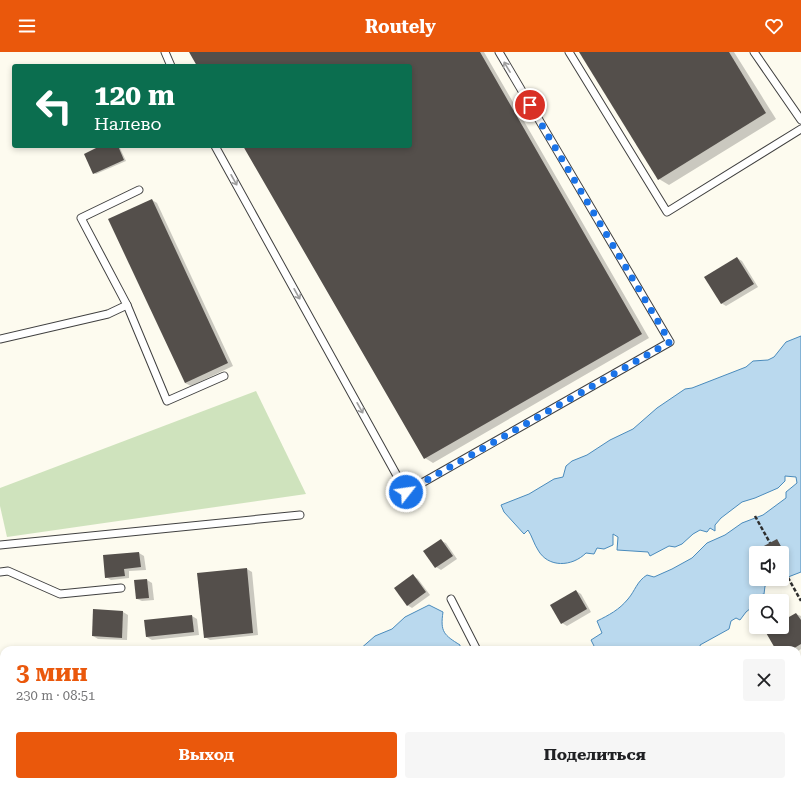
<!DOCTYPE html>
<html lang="ru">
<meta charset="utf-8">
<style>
body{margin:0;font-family:"Roboto Serif",serif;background:#f6f6f6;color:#202124;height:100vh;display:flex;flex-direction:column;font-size:15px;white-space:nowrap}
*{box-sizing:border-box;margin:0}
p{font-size:13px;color:#757577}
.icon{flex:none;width:22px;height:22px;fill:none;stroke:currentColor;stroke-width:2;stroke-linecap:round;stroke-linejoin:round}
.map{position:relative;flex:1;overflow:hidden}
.sheet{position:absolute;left:0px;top:594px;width:801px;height:140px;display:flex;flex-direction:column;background:#fff;border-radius:12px 12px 0 0;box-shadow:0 2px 6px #0003}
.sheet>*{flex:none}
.hud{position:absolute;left:12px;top:12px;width:400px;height:84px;border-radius:4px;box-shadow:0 2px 6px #0003;background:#0b6e4f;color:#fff;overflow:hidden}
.buttons{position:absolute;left:749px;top:494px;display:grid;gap:8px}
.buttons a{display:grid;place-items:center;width:40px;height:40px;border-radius:4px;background:#fff;box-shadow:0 2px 6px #0003;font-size:20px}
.pin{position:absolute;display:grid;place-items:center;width:34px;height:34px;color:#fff;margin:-17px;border:2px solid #fff;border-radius:50%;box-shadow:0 1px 4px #0007}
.me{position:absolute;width:44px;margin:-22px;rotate:60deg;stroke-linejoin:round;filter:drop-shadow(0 0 3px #0008)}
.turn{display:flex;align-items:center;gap:14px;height:84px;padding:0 16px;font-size:18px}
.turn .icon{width:52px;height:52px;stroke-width:2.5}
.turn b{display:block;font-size:28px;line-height:34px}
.round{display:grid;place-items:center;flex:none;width:42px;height:42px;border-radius:4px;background:#f6f6f6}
.headline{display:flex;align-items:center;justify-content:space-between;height:68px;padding:0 16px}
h1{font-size:24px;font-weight:700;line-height:30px;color:#ea580c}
.cta{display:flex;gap:8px;margin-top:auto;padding:8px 16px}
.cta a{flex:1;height:46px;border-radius:4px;background:#ea580c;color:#fff;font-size:16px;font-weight:700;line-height:46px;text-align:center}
.cta a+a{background:#f6f6f6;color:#202124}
header{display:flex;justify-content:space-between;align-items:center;height:52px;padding:0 16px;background:#ea580c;color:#fff;font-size:18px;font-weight:700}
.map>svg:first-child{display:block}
.green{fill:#cfe3bd}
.water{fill:#bad9ee;stroke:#4a8bbc;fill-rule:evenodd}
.shadow{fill:#0003}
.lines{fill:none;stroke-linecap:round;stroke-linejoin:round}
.stream{stroke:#4a8bbc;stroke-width:5}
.building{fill:#544f4b}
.lane-casing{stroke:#404040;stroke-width:9}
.path{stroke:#2f2f2f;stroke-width:2.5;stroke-dasharray:4 2;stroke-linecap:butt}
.lane{stroke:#fff;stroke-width:7}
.oneway{stroke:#9e9e9e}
.route{stroke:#1a73e8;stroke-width:7;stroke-dasharray:0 12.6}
</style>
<header><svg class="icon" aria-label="menu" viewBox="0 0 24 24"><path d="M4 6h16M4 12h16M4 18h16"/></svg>Routely<svg class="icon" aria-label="heart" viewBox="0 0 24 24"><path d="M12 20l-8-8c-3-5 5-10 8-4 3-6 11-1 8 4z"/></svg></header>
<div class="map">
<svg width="801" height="734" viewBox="0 0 801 734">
<rect width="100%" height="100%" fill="#fdfbef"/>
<path class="green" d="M256 339 306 442 7 485 0 454V436Z"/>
<g class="water">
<path d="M801 284V520L765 534 764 542 751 545 756 557 751 556 746 560 740 568 736 566 731 569 729 577 700 593 701 598H596L591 588 602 581 597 569C609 563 619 558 628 547 635 539 637 529 647 523L654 525 672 517 692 506 707 491 725 483 742 471 763 463 786 446V440L797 431 796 425 785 424V429L778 436 755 446 742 450 721 466 715 473V479L710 476 707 480 700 478 693 482 682 492 675 495 669 494 650 504 648 500 617 498 618 485 613 482V493L604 497 597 496 594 502 586 501C572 515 548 516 538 498 534 492 532 484 528 478L524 482 504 460 501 453 529 442 554 427 563 425 566 414 572 409 587 403 610 388 633 377 657 356 685 337 692 336 746 315 753 309 768 308 774 305 786 290ZM756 501H782V527H756Z"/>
<path d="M429 553 443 560C440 580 444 583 460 593V598H359L375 584 392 577 405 565Z"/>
<path d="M105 730H121L144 734H104Z"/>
<path d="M336 730H529L530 734H338Z"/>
</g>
<g class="shadow">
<path d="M190 0H484L649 286 433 411 425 406 244 94H410V14H198Z"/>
<path d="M581 0H734L776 67 669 133 659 127Z"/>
<path d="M103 94H119L126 109 96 122 94 121Z"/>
<path d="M152 148 157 151 233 314 191 334 185 331Z"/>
<path d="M737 206 742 209 758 235 726 254 721 251Z"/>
<path d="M777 488 786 502 782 504V501H766L763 495Z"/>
<path d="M441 489 446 491 457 507 441 518 436 515Z"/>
<path d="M139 501 144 504 146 518 129 519V526L111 528 106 525Z"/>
<path d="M247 517 252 520 258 583 210 588 205 585Z"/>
<path d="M413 524 418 527 430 543 412 556 407 553Z"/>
<path d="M147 528 152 531 154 548 142 549 137 547Z"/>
<path d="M576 539 581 542 591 560 567 574 562 571Z"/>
<path d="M94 558 123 560 128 563 127 588 98 587 93 584Z"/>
<path d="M796 562 801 564V597L797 600V598H777L774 575H782V570Z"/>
<path d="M192 564 197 567 199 583 152 588 147 585 145 569Z"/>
<path d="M16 730H80L79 734H15Z"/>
<path d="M695 730H716L709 734H698Z"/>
</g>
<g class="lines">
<path class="stream" d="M0 628 4 626"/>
</g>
<g class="building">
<path d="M189 0H480L642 282 424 407 243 94H410V14H197Z"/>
<path d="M579 0H729L766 61 658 128Z"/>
<path d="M100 94H118L124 108 93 122 84 102Z"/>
<path d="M152 147 228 311 185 331 108 167Z"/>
<path d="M737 205 754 232 721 252 704 225Z"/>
<path d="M441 487 453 504 435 516 423 499Z"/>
<path d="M777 487 784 500 765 501 762 495Z"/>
<path d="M139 500 141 515 124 517 125 524 105 526 103 503Z"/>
<path d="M247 516 253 581 204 586 197 521Z"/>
<path d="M413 522 426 540 407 554 394 536Z"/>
<path d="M147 527 149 546 136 547 134 528Z"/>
<path d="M576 538 587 557 561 572 550 553Z"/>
<path d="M93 557 123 559 122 586 92 584Z"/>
<path d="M796 561 801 568V592L791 598H776L765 579 772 575H782V569Z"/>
<path d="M192 563 194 580 146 585 144 568Z"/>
<path d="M15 730H72L71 734H14Z"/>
<path d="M694 730H706L699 734H697Z"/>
</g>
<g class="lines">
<g class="lane-casing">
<g id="lane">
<path d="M165 0 171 14"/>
<path d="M569 0 667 160 801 77"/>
<path d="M754 0 801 68"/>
<path d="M215 94 406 440 670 290 499 0"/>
<path d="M139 138 81 166 127 253 167 349 224 324"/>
<path d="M0 287 108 262 127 253"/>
<path d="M0 493 300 463"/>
<path d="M0 520 8 519 60 542 121 536"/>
<path d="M451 547 477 598"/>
<path d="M0 721H4"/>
<path d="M167 730 169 734"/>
<path d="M545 730 548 734"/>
<path d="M7 734 8 730"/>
</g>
</g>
<g class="path">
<path d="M755 464 770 491"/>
<path d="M782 515 801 549"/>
</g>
<use href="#lane" class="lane"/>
</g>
<defs><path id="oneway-shaft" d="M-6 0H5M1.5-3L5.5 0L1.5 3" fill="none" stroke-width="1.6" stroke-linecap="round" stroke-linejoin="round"/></defs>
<g class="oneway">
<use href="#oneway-shaft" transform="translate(507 15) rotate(-121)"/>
<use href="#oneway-shaft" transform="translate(234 128) rotate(61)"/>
<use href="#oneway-shaft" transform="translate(297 242) rotate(61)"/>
<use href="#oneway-shaft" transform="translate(360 356) rotate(61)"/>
</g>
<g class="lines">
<path class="route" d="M406 440 670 290 530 53"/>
</g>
</svg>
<div class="buttons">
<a><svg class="icon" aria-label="sound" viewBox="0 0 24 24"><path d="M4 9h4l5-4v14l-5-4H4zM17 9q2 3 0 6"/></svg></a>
<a><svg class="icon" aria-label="search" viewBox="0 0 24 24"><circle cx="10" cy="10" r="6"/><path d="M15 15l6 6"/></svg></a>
</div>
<div class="pin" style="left:530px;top:53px;background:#d93025"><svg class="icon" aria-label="arrive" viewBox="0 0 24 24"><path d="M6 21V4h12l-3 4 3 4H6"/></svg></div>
<svg class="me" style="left:406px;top:440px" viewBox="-20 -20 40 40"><circle r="17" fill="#1a73e8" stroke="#fff" stroke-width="3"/><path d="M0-11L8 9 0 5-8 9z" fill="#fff"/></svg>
<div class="hud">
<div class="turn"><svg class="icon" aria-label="left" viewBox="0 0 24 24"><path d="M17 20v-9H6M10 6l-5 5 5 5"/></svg><div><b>120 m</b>Налево</div></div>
</div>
<section class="sheet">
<div class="headline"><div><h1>3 мин</h1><p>230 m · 08:51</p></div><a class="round"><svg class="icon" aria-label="close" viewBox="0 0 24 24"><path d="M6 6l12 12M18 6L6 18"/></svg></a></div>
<div class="cta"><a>Выход</a><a>Поделиться</a></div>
</section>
</div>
